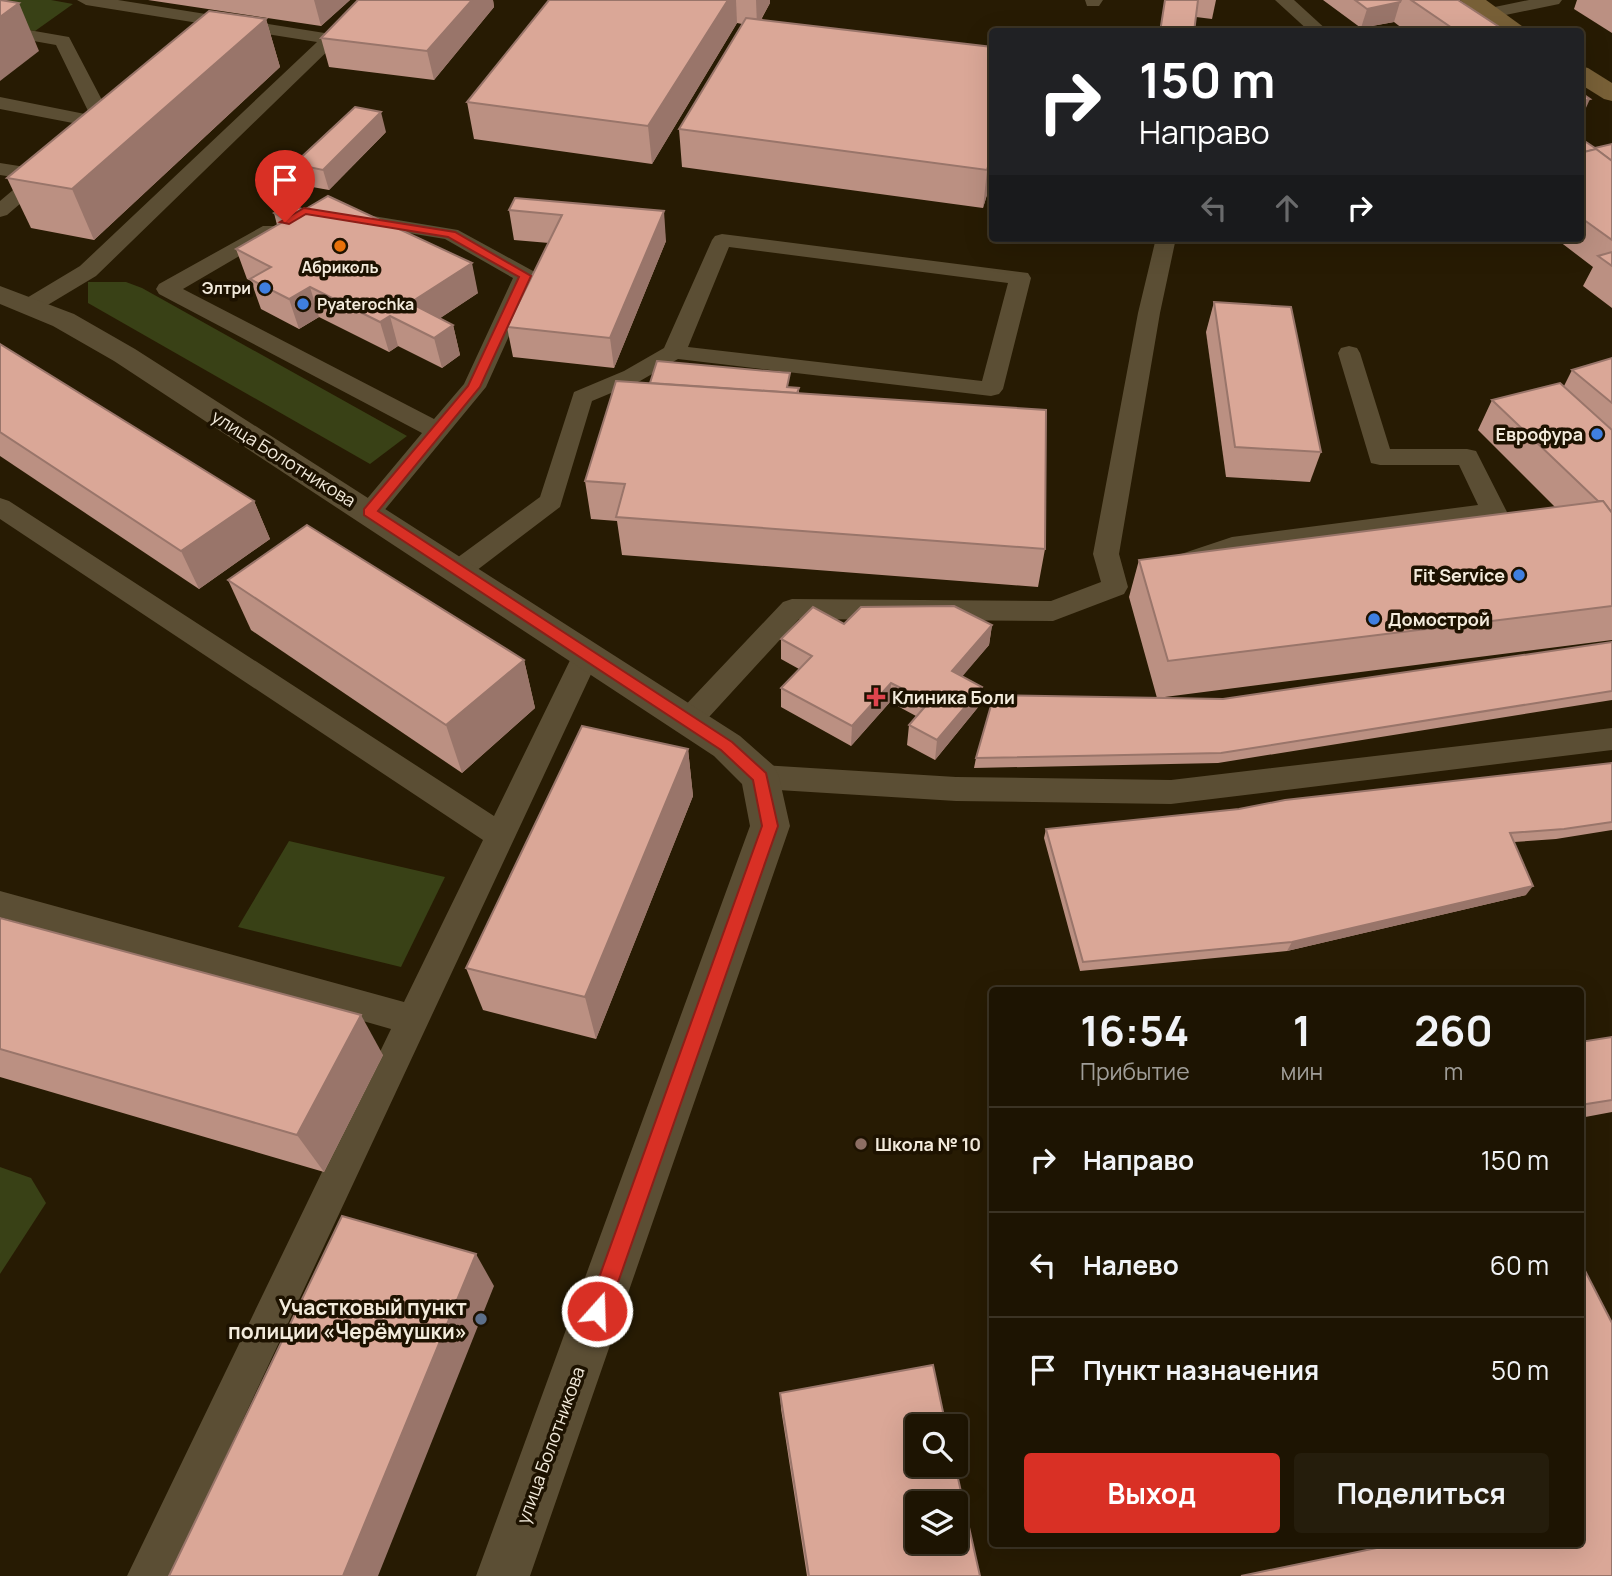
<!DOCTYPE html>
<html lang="ru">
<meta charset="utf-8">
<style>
body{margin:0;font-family:Manrope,sans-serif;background:#251d0c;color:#f1f3f6;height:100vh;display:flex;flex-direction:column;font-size:26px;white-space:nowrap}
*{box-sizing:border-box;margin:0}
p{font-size:23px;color:#a09e99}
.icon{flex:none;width:38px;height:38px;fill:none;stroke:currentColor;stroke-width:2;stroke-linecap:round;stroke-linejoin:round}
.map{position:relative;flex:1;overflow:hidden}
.details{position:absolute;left:989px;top:987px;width:595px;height:560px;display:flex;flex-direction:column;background:#1d1402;border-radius:7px;box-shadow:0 7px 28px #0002,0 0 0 2px #3b3324}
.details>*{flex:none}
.top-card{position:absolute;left:989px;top:28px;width:595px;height:214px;border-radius:7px;box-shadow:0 7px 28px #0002,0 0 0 2px #3b3324;background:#202124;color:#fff;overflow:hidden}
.controls{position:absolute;left:905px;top:1414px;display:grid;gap:14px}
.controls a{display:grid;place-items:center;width:63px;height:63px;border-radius:7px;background:#1d1402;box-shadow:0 7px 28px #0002,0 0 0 2px #3b3324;font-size:35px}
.pin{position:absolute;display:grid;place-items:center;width:60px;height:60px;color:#fff;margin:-72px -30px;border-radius:50% 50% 50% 0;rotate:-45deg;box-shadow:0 0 7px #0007}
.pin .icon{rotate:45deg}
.me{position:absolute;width:77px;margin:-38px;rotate:20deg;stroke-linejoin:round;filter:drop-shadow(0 0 5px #0008)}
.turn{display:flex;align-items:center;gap:24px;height:147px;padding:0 35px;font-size:32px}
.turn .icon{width:91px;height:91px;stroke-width:2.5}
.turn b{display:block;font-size:49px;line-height:60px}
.lanes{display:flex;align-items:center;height:66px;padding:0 35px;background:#0003;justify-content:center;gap:35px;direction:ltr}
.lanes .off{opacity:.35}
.eta{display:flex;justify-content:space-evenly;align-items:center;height:119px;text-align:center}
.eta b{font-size:42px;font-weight:700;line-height:49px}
.primary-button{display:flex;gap:14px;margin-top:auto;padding:14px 35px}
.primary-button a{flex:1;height:80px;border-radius:7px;background:#d93025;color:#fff;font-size:28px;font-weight:700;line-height:80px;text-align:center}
.primary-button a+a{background:#251d0c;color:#f1f3f6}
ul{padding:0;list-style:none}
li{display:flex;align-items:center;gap:21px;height:105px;padding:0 35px;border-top:2px solid #3b3324}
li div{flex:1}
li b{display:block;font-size:26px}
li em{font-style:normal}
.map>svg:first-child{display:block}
.green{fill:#394116}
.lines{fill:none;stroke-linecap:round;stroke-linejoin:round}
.lane{fill:#5b4e34;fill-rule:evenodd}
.street{fill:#5b4e34;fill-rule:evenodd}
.secondary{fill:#786037;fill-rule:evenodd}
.wall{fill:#bb9082}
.shaded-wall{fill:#99756a}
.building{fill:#daa797;stroke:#99756a;stroke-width:2;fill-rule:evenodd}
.route{fill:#d93025;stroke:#8d1f18;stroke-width:2}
.food-dot{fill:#e8710a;stroke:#1d1200;stroke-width:2.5}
.shop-dot{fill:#3f7fe0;stroke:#1d1200;stroke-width:2.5}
.health-dot{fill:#e0444e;stroke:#1d1200;stroke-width:2.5}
.education-dot{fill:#8d6e63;stroke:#1d1200;stroke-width:2.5}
.service-dot{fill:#5c6f8a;stroke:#1d1200;stroke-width:2.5}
.labels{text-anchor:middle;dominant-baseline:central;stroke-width:7;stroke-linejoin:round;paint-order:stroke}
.far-poi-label{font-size:16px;font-weight:bold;fill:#f3ebdc;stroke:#1d1200}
.poi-label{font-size:18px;font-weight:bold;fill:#f3ebdc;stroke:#1d1200;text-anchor:start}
.street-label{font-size:18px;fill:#f3ebdc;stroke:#1d1200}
.near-poi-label{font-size:21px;font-weight:bold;fill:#f3ebdc;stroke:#1d1200;text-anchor:end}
</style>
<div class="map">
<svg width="1612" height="1576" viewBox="0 0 1612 1576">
<rect width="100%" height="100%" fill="#271b03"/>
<g class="green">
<path d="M2 0H51L73 4 35 31 0 25Z"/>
<path d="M88 282H126L142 288 407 436 370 464 88 303Z"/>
<path d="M289 841 445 877 401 967 238 927Z"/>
<path d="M0 1167 31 1178 46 1203 0 1274Z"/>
</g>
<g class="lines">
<g class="lane">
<path d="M77 0H118L331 34 340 39 96 276 41 309H25L22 304 25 299 80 266 317 42 86 5Z"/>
<path d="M1085 0H1103L1099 6H1087Z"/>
<path d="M1275 0H1294L1329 32H1310Z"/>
<path d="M1529 0H1562L1559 4 1491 18 1482 13 1485 9Z"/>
<path d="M0 25 69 37 114 123 111 127 104 129 0 109V97L90 115 56 45 0 35Z"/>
<path d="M0 163 38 169 47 166 54 168 57 172 7 215 0 217V201L26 179 0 175Z"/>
<path d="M349 212 458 230 533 271 536 276 486 387 378 518 369 521 360 518 356 512 422 433 159 294 156 289 159 284 263 226H277L280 230 277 234 183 289 434 419 464 384 513 278 445 239 342 222 339 218 342 214Z"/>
<path d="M722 234 1028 273 1031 278 1003 389 999 394 991 396 678 359 640 381 592 401 560 507 468 577 459 579 450 577 446 570 450 563 540 497 574 392 624 371 664 348 712 240 715 236ZM729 247 1008 283 982 381 688 347Z"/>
<path d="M1156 238H1176L1160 313 1119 554 1128 587 1124 594 1053 621 799 619 698 729 688 732 678 729 674 721 678 713 783 602 792 599 1051 601 1101 582 1093 554 1138 313Z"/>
<path d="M1349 346 1357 348 1360 353 1390 449H1467L1476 451 1507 512 1503 518 1234 555 1181 572 1172 569 1168 563 1172 557 1232 537 1478 505 1459 465H1380L1371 463 1338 353 1341 348Z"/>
<path d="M0 498 9 501 494 816 576 648 586 645 596 648 600 655 170 1576H127L391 1029 0 917V891L404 1002 483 840 0 519Z"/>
<path d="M1612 728V750L1171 804 956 801 760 789 750 785 745 777 750 769 760 765 956 777 1171 780Z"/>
</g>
<path class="street" d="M0 286 74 314 135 349 740 736 774 766 779 777 790 826 530 1576H476L750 826 742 784 714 756 114 361 53 326 0 304Z"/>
<g class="secondary">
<path d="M1460 0H1486L1530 32H1503Z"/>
<path d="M1580 66 1588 68 1612 83V101L1604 99 1580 84Z"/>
</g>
</g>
<g class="wall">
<path d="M148 0H350L321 26Z"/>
<path d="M358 0H493L494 7 434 80 329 67 321 38Z"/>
<path d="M549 0H770V3L761 20 992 47V178L983 208 682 167 679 129 742 24 737 23 652 164 474 139 467 102Z"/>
<path d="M1165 0H1216L1212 19 1196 17Z"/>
<path d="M1323 0H1458L1507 32H1407L1394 22 1361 28Z"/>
<path d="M1577 0H1612V33L1574 9Z"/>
<path d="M266 19 280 67 94 240 31 228 7 178Z"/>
<path d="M386 132 329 190 301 185 294 164Z"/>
<path d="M1580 138 1595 148 1612 144V308L1583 286 1593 267 1555 238H1580Z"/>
<path d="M515 198 666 241 614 368 513 357 507 327 549 243 514 240 509 210Z"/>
<path d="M274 213 478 293 440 318 453 325 460 355 442 368 398 346 389 352 319 317 299 329 261 309 251 281 247 279 236 249 277 225Z"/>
<path d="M1214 302 1321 452 1310 482 1226 477 1206 332Z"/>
<path d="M0 344 254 501 270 539 199 589 0 456Z"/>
<path d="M1612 358V640L1157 698 1129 597 1139 560 1555 507 1478 430 1492 400 1564 386 1572 370Z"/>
<path d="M650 383 799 388V393L1045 549 1038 587 622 555 617 521 591 519 585 481Z"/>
<path d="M228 580 524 660 535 708 462 773 251 630Z"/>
<path d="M844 624 992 625 989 645 962 676 982 687 979 706 935 760 907 745 909 725 916 716 890 702 851 746 781 707V688L799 669 781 659V639Z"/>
<path d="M1612 642V700L1218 763 974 768 976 758 1223 699Z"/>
<path d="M688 749 693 796 596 1039 483 1010 466 968Z"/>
<path d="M1612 763V830L1556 839 1514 842 1526 895 1287 951 1080 971 1044 838 1046 829 1239 809Z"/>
<path d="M0 918 383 1055 324 1172 0 1077Z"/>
<path d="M1612 1037V1112L1580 1118V1042Z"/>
<path d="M780 1393 980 1576H807L781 1409Z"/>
</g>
<g class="shaded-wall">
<path d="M314 0H350L321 26Z"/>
<path d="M472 0H493L494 7 434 80 427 51Z"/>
<path d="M728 0H736L737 23 652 164 648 126Z"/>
<path d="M756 0H770V3L757 26Z"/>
<path d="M1400 2 1394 22 1361 28 1367 9Z"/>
<path d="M19 3 39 51 0 81V17Z"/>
<path d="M266 19 280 67 94 240 72 189Z"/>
<path d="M1590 99 1581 119H1580V101Z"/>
<path d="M381 112 386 132 329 190 323 170Z"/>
<path d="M992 154V178L983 208 987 170Z"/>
<path d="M664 211 666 241 614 368 610 338Z"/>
<path d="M472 263 478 293 421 331 410 303Z"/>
<path d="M310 287 319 317 299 329 289 299Z"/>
<path d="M390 316 398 346 389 352 380 322Z"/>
<path d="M453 325 460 355 442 368 434 338Z"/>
<path d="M254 501 270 539 199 589 181 551Z"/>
<path d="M992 625 989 645 950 691 952 671Z"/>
<path d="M524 660 535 708 462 773 446 725Z"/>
<path d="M891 683 890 702 851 746 852 726Z"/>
<path d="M982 687 979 706 935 760 937 740Z"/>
<path d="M688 749 693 796 596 1039 585 997Z"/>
<path d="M1533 886 1526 895 1287 951 1292 942Z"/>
<path d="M361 1015 383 1055 324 1172 297 1135Z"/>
<path d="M476 1254 494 1286 378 1576H343Z"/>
</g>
<g class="building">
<path d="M0 0 19 3 0 17Z"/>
<path d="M358 0H472L427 51 321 38Z"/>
<path d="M549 0H728L648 126 467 102Z"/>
<path d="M1165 0H1198L1194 32H1160Z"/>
<path d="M1355 0H1401L1400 2 1367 9Z"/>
<path d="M1411 0H1458L1507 32H1458Z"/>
<path d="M209 11 266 19 72 189 7 178Z"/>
<path d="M746 18 992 47V154L987 170 679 129Z"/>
<path d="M1580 92 1590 99 1580 101Z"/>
<path d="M355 107 381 112 323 170 294 164Z"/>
<path d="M1580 138 1595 148 1612 144V161L1596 149 1580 153Z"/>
<path d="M1596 149 1612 161V240L1580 217V153Z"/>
<path d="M328 196 472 263 410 303 453 325 434 338 390 316 380 322 310 287 289 299 250 279 271 267 236 249 286 220 274 213 290 204 304 210Z"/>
<path d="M515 198 664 211 610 338 507 327 562 215 509 210Z"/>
<path d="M1612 252V266L1598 256Z"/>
<path d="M1214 302 1291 307 1321 452 1235 447Z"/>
<path d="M0 344 254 501 181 551 0 432Z"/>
<path d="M1612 358V403L1572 370Z"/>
<path d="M657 361 790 373 787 387 799 388 797 393 650 383Z"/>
<path d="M616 381 1046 410 1045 549 616 517 625 484 585 481Z"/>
<path d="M1560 383 1612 430V513L1603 501H1598L1492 400Z"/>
<path d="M1603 501 1612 513V606L1168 661 1139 560Z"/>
<path d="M307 525 524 660 446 725 228 580Z"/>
<path d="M954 606 992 625 952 671 982 687 937 740 909 725 929 702 891 683 852 726 781 688 812 656 781 639 813 607 844 624 861 607Z"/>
<path d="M1612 642V691L1221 753 976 758 994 695 1223 699Z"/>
<path d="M582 726 688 749 585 997 466 968Z"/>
<path d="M1612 763V822L1564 829 1510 833 1533 886 1292 942 1083 962 1046 829 1239 809 1285 800Z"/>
<path d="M0 918 361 1015 297 1135 0 1049Z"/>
<path d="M1612 1037V1100L1580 1105V1042Z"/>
<path d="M342 1216 476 1254 343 1576H169Z"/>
<path d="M1580 1261 1612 1323V1576H1241L1396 1544H1580Z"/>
<path d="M933 1365 946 1426H917V1465H955L980 1576H809L780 1393ZM917 1503H956V1542H917Z"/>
</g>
<path class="route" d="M304 208 455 232 531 276 480 387 378 511 732 742 766 773 778 826 608 1311 605 1318 597 1321 590 1318 587 1311 762 826 753 780 721 750 364 515V509L468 386 519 277 448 237 306 214 289 224 280 222Z"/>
<circle class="food-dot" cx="340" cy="246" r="7"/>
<g class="shop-dot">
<circle cx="265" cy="288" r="7"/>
<circle cx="303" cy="304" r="7"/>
<circle cx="1597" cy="434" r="7"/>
<circle cx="1519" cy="575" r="7"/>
<circle cx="1374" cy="619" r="7"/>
</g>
<path class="health-dot" d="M872.5 686.5h7v7h7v7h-7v7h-7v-7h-7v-7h7z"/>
<circle class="education-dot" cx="861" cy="1144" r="7"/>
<circle class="service-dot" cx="481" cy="1319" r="7"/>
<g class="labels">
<g class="far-poi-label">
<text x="340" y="267">Абриколь</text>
<text x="251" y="288" text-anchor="end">Элтри</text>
<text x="317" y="304" text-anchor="start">Pyaterochka</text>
</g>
<g class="poi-label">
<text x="1583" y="434" text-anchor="end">Еврофура</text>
<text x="1505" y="575" text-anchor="end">Fit Service</text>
<text x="1388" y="619">Домострой</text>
<text x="892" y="697">Клиника Боли</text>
<text x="875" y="1144">Школа № 10</text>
</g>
<g class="street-label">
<text transform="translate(284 458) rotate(32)">улица Болотникова</text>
<text transform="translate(550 1445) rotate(-70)">улица Болотникова</text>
</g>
<g class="near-poi-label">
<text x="467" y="1307">Участковый пункт<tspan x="467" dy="24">полиции «Черёмушки»</tspan></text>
</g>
</g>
</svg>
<div class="controls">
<a><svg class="icon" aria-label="search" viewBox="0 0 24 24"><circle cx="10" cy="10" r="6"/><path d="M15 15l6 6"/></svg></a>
<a><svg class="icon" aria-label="layers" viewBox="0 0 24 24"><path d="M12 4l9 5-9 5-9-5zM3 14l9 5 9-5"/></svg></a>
</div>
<div class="pin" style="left:285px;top:222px;background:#d93025"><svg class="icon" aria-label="arrive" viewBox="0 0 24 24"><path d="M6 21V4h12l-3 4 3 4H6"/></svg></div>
<svg class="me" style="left:597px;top:1311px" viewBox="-20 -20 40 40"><circle r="17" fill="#d93025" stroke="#fff" stroke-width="3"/><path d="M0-11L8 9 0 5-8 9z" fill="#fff"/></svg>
<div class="top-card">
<div class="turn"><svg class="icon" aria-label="right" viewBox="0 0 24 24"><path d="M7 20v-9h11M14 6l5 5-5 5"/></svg><div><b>150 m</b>Направо</div></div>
<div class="lanes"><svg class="icon off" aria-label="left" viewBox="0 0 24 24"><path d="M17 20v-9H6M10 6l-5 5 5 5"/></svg><svg class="icon off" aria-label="ahead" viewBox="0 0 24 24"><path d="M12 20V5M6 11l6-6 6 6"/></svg><svg class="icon" aria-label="right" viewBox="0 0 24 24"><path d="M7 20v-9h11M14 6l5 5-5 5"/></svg></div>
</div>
<section class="details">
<div class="eta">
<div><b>16:54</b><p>Прибытие</p></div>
<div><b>1</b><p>мин</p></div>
<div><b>260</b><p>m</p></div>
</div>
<ul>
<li><svg class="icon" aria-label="right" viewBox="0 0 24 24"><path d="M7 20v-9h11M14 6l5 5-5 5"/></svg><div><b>Направо</b></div><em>150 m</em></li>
<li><svg class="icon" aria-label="left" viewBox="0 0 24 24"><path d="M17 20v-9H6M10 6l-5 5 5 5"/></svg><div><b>Налево</b></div><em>60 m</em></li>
<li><svg class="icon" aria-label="arrive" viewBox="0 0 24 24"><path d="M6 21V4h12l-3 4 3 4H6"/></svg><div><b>Пункт назначения</b></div><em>50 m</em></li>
</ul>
<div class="primary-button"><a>Выход</a><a>Поделиться</a></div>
</section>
</div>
